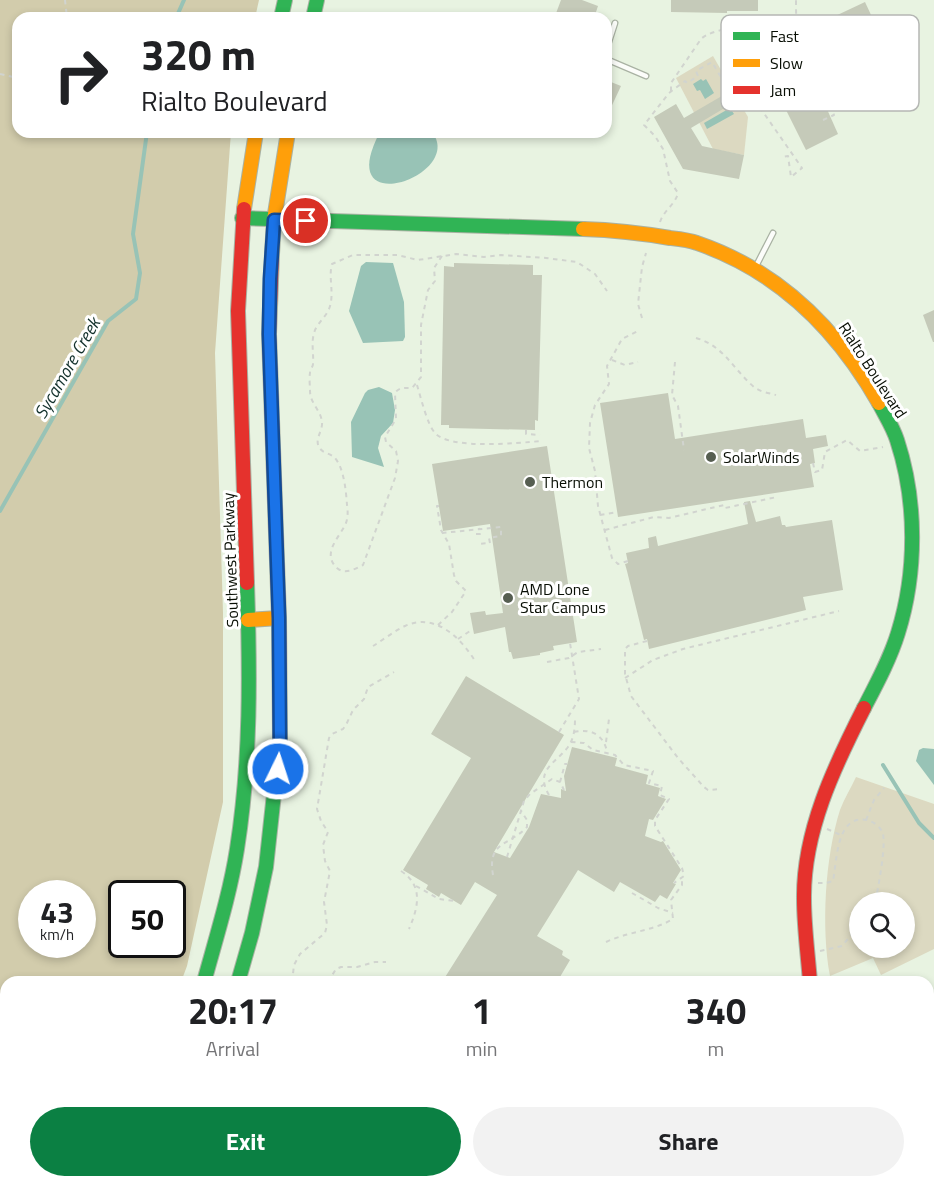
<!DOCTYPE html>
<style>
body{margin:0;font-family:"Titillium Web",sans-serif;background:#f2f2f2;color:#202124;height:100vh;display:flex;flex-direction:column;font-size:22px;white-space:nowrap}
*{box-sizing:border-box;margin:0}
p{font-size:20px;color:#757577}
.icon{flex:none;width:33px;height:33px;fill:none;stroke:currentColor;stroke-width:2;stroke-linecap:round;stroke-linejoin:round}
.map{position:relative;flex:1;overflow:hidden}
.sheet{position:absolute;left:0px;top:976px;width:934px;height:212px;display:flex;flex-direction:column;background:#fff;border-radius:18px 18px 0 0;box-shadow:0 3px 9px #0003}
.sheet>*{flex:none}
.hud{position:absolute;left:12px;top:12px;width:600px;height:126px;border-radius:18px;box-shadow:0 3px 9px #0003;background:#fff;color:#202124;overflow:hidden}
.tools{position:absolute;left:849px;top:892px;display:grid;gap:12px}
.tools a{display:grid;place-items:center;width:66px;height:66px;border-radius:50%;background:#fff;box-shadow:0 3px 9px #0003;font-size:30px}
.speed{position:absolute;left:18px;top:880px;display:flex;gap:12px;font-size:30px;font-weight:700;text-align:center}
.speed>*{display:grid;place-content:center;width:78px;height:78px;border-radius:50%;background:#fff;box-shadow:0 3px 9px #0003;line-height:1}
.speed small{font-size:15px;font-weight:400}
.speed .limit{border:3px solid #111;border-radius:9px;background:#fff;color:#111}
.pin{position:absolute;display:grid;place-items:center;width:51px;height:51px;color:#fff;margin:-26px;border:3px solid #fff;border-radius:50%;box-shadow:0 2px 6px #0007}
.me{position:absolute;width:66px;margin:-33px;rotate:4deg;stroke-linejoin:round;filter:drop-shadow(0 0 4px #0008)}
.turn{display:flex;align-items:center;gap:21px;height:126px;padding:0 30px;font-size:27px}
.turn .icon{width:78px;height:78px;stroke-width:2.5}
.turn b{display:block;font-size:42px;line-height:51px}
.eta{display:flex;justify-content:space-evenly;align-items:center;height:102px;text-align:center}
.eta b{font-size:36px;font-weight:700;line-height:42px}
.action{display:flex;gap:12px;margin-top:auto;padding:12px 30px}
.action a{flex:1;height:69px;border-radius:36px;background:#0b8043;color:#fff;font-size:24px;font-weight:700;line-height:69px;text-align:center}
.action a+a{background:#f2f2f2;color:#202124}
.map>svg:first-child{display:block}
.green{fill:#dcd9c1;fill-rule:evenodd}
.forest{fill:#d2ccac;fill-rule:evenodd}
.water{fill:#98c3b6}
.lines{fill:none;stroke-linecap:round;stroke-linejoin:round}
.stream{stroke:#98c3b6;stroke-width:4}
.building{fill:#c5cab9}
.lane-casing{stroke:#a9b2a3;stroke-width:7}
.fast-casing{stroke:#a9b2a3;stroke-width:16}
.slow-casing{stroke:#a9b2a3;stroke-width:16}
.jam-casing{stroke:#a9b2a3;stroke-width:16}
.path{stroke:#d1d4cf;stroke-width:2;stroke-dasharray:4.5 4.5;stroke-linecap:butt}
.lane{stroke:#fcfdfa;stroke-width:4.5}
.fast{stroke:#30b455;stroke-width:14}
.slow{stroke:#ff9f0a;stroke-width:14}
.jam{stroke:#e5322d;stroke-width:14}
.path-bridge{stroke:#d1d4cf;stroke-width:2;stroke-dasharray:4.5 4.5;stroke-linecap:butt}
.route-casing{stroke:#114b97;stroke-width:15}
.route{stroke:#1a73e8;stroke-width:10}
.poi-dot{fill:#565e51;stroke:#fff;stroke-width:2}
.labels{text-anchor:middle;dominant-baseline:central;stroke-width:6;stroke-linejoin:round;paint-order:stroke}
.street-label{font-size:16px;fill:#080e04;stroke:#fff}
.poi-label{font-size:16px;fill:#080e04;stroke:#fff;text-anchor:start}
.water-label{font-size:18px;font-style:italic;fill:#12302b;stroke:#fff}
.key{fill:#fff;stroke:#b5b7b4;stroke-width:1.5}
.key-label{font-size:16px;fill:#080e04}
</style>
<div class="map">
<svg width="934" height="1187" viewBox="0 0 934 1187">
<rect width="100%" height="100%" fill="#e8f3e1"/>
<g class="green">
<path d="M713 56 748 117 744 155 713 149 676 78Z"/>
<path d="M856 777 934 804V949L881 975 873 958 830 976C821 928 825 857 840 810 844 799 851 788 856 777ZM860 903H904V948H860Z"/>
</g>
<path class="forest" d="M0 0H259L255 18H18V132H231L215 353 223 613V802L187 966 181 982H6V1182H84L81 1187H0ZM32 894H82V945H32ZM122 894H172V945H122Z"/>
<g class="water">
<path d="M701 79 703 81 706 79 714 93 705 99 700 90 697 91 693 84Z"/>
<path d="M730 108 734 114 707 129 704 123Z"/>
<path d="M380 132H432C466 175 331 223 380 132Z"/>
<path d="M366 262 393 263 404 302 405 337 403 341 363 343 349 311 361 266Z"/>
<path d="M379 387 392 393 395 410 393 423 381 436 378 448 384 467 352 457 351 422 365 393 368 390Z"/>
<path d="M923 748 934 749V785L916 761 919 750Z"/>
</g>
<g class="lines">
<g class="stream">
<path d="M176 18 184 0"/>
<path d="M0 511 108 321 136 299 140 273 133 234 147 132"/>
<path d="M883 765 919 823 934 838"/>
</g>
</g>
<g class="building">
<path d="M561 0H582L598 6 594 18H560L555 16Z"/>
<path d="M671 0H758V11H727V13L671 12Z"/>
<path d="M865 2 906 90 873 106 831 18Z"/>
<path d="M810 71 838 134 806 150 775 88Z"/>
<path d="M606 80 621 86 606 118Z"/>
<path d="M727 93 733 103 691 128 702 146 744 155 739 179 683 169 654 117 676 104 684 118Z"/>
<path d="M454 263 533 265V275H542L538 421 535 420V430L449 428V425H441L444 266 454 267Z"/>
<path d="M934 310V342H933L923 315Z"/>
<path d="M668 393 675 439 803 419 806 438 826 435 828 446 813 449 815 463 810 464 814 487 618 517 600 403Z"/>
<path d="M547 446 577 642 553 646 554 650 540 653V655L513 659 511 652H509L505 627 474 634 473 629 470 613 485 611 486 615 503 613 490 524 443 531 432 464Z"/>
<path d="M750 501 756 522 780 516 782 525H785L786 527 832 520 843 590 803 597 806 610 649 649 647 639 644 640 627 571 625 564 628 563 626 553 649 548 648 538 656 536 658 546 748 524 744 502Z"/>
<path d="M466 676 564 735 494 852 510 858 529 827 541 794 561 798V789L566 791 564 776 572 747 617 758 615 766 648 775 646 784 660 788 658 796 666 799 653 820 649 819 645 836 661 842 663 841 681 870 673 883 676 884 667 899 660 895 655 902 620 882 614 892 578 870 537 936 563 951 562 955 570 960 557 982H442L497 895 475 882 461 905 441 893 439 897 426 889 428 885 403 870 471 758 431 734Z"/>
</g>
<g class="lines">
<g class="lane-casing">
<g id="lane">
<path d="M606 51 615 23"/>
<path d="M606 59 646 76"/>
<path d="M755 268 773 233"/>
</g>
</g>
<g class="fast-casing">
<g id="fast">
<path d="M281 18 285 0"/>
<path d="M313 18 317 0"/>
<path d="M242 218 583 229"/>
<path d="M864 708C876 685 890 659 898 633 917 572 917 501 897 440 893 427 885 415 879 403"/>
<path d="M204 982C216 938 230 894 237 849 251 760 250 672 247 583"/>
<path d="M238 982 252 933 266 867 280 739"/>
<path d="M816 1182V1187"/>
<path d="M107 1187 110 1182"/>
</g>
</g>
<g class="slow-casing">
<g id="slow">
<path d="M244 209 256 132"/>
<path d="M583 229C613 230 641 233 670 238 679 239 689 240 697 243 779 271 837 329 879 403"/>
<path d="M272 254 274 220 288 132"/>
<path d="M248 620 279 618"/>
<path d="M833 1182 835 1187"/>
</g>
</g>
<g class="jam-casing">
<g id="jam">
<path d="M244 209 238 311 247 583"/>
<path d="M272 254 269 334 279 618 280 739"/>
<path d="M810 982C808 955 804 927 804 899 803 832 834 767 864 708"/>
<path d="M144 1187 147 1182"/>
</g>
</g>
<g class="path">
<path d="M65 0 67 18"/>
<path d="M838 45 858 87"/>
<path d="M0 74 18 78"/>
<path d="M671 91V83L701 39C713 27 763 22 775 33 783 40 782 52 791 57 796 59 800 57 805 55 796 34 796 22 796 0"/>
<path d="M810 92 821 87"/>
<path d="M823 120 834 115 821 87 828 84"/>
<path d="M660 222C664 210 675 205 678 193L670 181 663 149 655 136 644 125 669 93 685 81 687 83 698 76 696 71 712 62 732 96 744 91 754 99 802 168 791 177 788 156 781 157"/>
<path d="M442 256 434 268 435 281 428 290 421 325V377L412 388C405 388 399 387 395 393L396 419 385 437 386 442 396 451 398 461 395 478 363 565C355 569 345 575 337 568 321 553 340 537 346 523 348 517 348 511 347 505 346 491 344 467 334 457 329 453 322 453 319 447 315 440 321 433 322 425 323 412 310 404 310 391 310 386 309 378 310 373 310 369 313 367 313 364 314 352 310 340 316 328 320 321 326 316 329 309 335 294 328 278 332 264L353 255H397L418 260 456 254 484 257 501 255 546 258 577 262 595 274 607 291"/>
<path d="M642 318 638 304 642 267 646 253"/>
<path d="M696 338C724 346 733 369 754 387 760 392 769 393 776 395"/>
<path d="M612 360 625 365 638 362"/>
<path d="M675 362 672 395 678 406 684 450"/>
<path d="M417 385C421 398 427 424 435 433 450 450 519 443 541 441"/>
<path d="M526 430V434L540 435"/>
<path d="M813 463 815 472 822 470 825 452 847 440 860 451 883 447"/>
<path d="M600 515 617 512"/>
<path d="M605 530 654 517 669 518 724 505 725 508 777 497"/>
<path d="M442 533 501 527V536L489 538 490 543 477 544"/>
<path d="M476 534H480L479 528"/>
<path d="M628 561 618 564 612 558 598 506 595 471 589 448 590 423 595 405 609 384 607 366 622 339 638 331"/>
<path d="M438 625 452 612 466 591 456 581 454 575 449 544 441 530 437 506H439"/>
<path d="M458 639 473 629"/>
<path d="M647 641 628 646 625 649V674L631 696 678 758 704 787 708 790 721 789"/>
<path d="M373 646C383 640 394 631 405 626 435 612 461 638 475 661"/>
<path d="M547 662 569 658 578 652 601 649"/>
<path d="M625 678 653 660 683 649 839 611"/>
<path d="M574 732C591 728 604 735 607 752"/>
<path d="M571 742 584 743 593 750 615 755 624 765 653 771 649 783 662 786 660 795 669 799 655 820V826L682 868 684 876 674 883"/>
<path d="M606 742 609 719"/>
<path d="M560 782 565 764H567"/>
<path d="M549 795C534 770 556 763 568 747 574 739 575 728 575 719"/>
<path d="M866 820 874 800 884 788"/>
<path d="M827 829 841 835"/>
<path d="M507 857 524 801 530 794 552 779 560 782 564 790"/>
<path d="M401 871C424 886 418 908 409 929"/>
<path d="M493 875C487 841 509 846 527 827V820L521 811"/>
<path d="M818 883H826L833 881C837 861 836 814 867 820 874 822 881 827 883 834 886 847 878 889 875 903"/>
<path d="M416 886 439 899 454 901"/>
<path d="M632 893 658 908 673 913"/>
<path d="M606 942C627 932 653 931 673 919L671 900 682 885V879"/>
<path d="M820 951 842 946 860 924"/>
<path d="M292 982 294 965 300 954 325 933 327 925 324 902 330 871 325 861 323 845 328 832 321 821 317 809 329 738 332 734 343 729 346 725 353 710 364 699 368 687 394 672"/>
<path d="M328 982 336 969 341 967H357L375 962H386"/>
<path d="M263 1182 266 1187"/>
<path d="M383 1182 385 1187"/>
<path d="M495 1182 499 1187"/>
<path d="M246 1187 248 1182"/>
</g>
<use href="#lane" class="lane"/>
<use href="#fast" class="fast"/>
<use href="#slow" class="slow"/>
<use href="#jam" class="jam"/>
<path class="path-bridge" d="M559 732 579 699 570 643"/>
</g>
<g class="lines">
<g class="route-casing">
<path id="route" d="M278 769 280 750 279 618 269 334 270 279 274 220 306 221"/>
</g>
<use href="#route" class="route"/>
</g>
<g class="poi-dot">
<circle cx="711" cy="457" r="6"/>
<circle cx="530" cy="482" r="6"/>
<circle cx="508" cy="598" r="6"/>
</g>
<g class="labels">
<g class="street-label">
<text transform="translate(873 370) rotate(57)">Rialto Boulevard</text>
<text transform="translate(230 560) rotate(-92)">Southwest Parkway</text>
</g>
<g class="poi-label">
<text x="723" y="457">SolarWinds</text>
<text x="542" y="482">Thermon</text>
<text x="520" y="589">AMD Lone<tspan x="520" dy="18">Star Campus</tspan></text>
</g>
<g class="water-label">
<text transform="translate(67 368) rotate(-60)">Sycamore Creek</text>
</g>
</g>
<rect x="721" y="15" width="198" height="96" rx="9" class="key"/>
<rect x="733" y="32" width="27" height="8" fill="#30b455"/>
<rect x="733" y="59" width="27" height="8" fill="#ff9f0a"/>
<rect x="733" y="86" width="27" height="8" fill="#e5322d"/>
<g class="key-label">
<text x="770" y="42">Fast</text>
<text x="770" y="69">Slow</text>
<text x="770" y="96">Jam</text>
</g>
</svg>
<div class="tools">
<a><svg class="icon" aria-label="search" viewBox="0 0 24 24"><circle cx="10" cy="10" r="6"/><path d="M15 15l6 6"/></svg></a>
</div>
<div class="speed"><div>43<small>km/h</small></div><div class="limit">50</div></div>
<div class="pin" style="left:306px;top:221px;background:#d93025"><svg class="icon" aria-label="arrive" viewBox="0 0 24 24"><path d="M6 21V4h12l-3 4 3 4H6"/></svg></div>
<svg class="me" style="left:278px;top:769px" viewBox="-20 -20 40 40"><circle r="17" fill="#1a73e8" stroke="#fff" stroke-width="3"/><path d="M0-11L8 9 0 5-8 9z" fill="#fff"/></svg>
<div class="hud">
<div class="turn"><svg class="icon" aria-label="right" viewBox="0 0 24 24"><path d="M7 20v-9h11M14 6l5 5-5 5"/></svg><div><b>320 m</b>Rialto Boulevard</div></div>
</div>
<section class="sheet">
<div class="eta">
<div><b>20:17</b><p>Arrival</p></div>
<div><b>1</b><p>min</p></div>
<div><b>340</b><p>m</p></div>
</div>
<div class="action"><a>Exit</a><a>Share</a></div>
</section>
</div>
